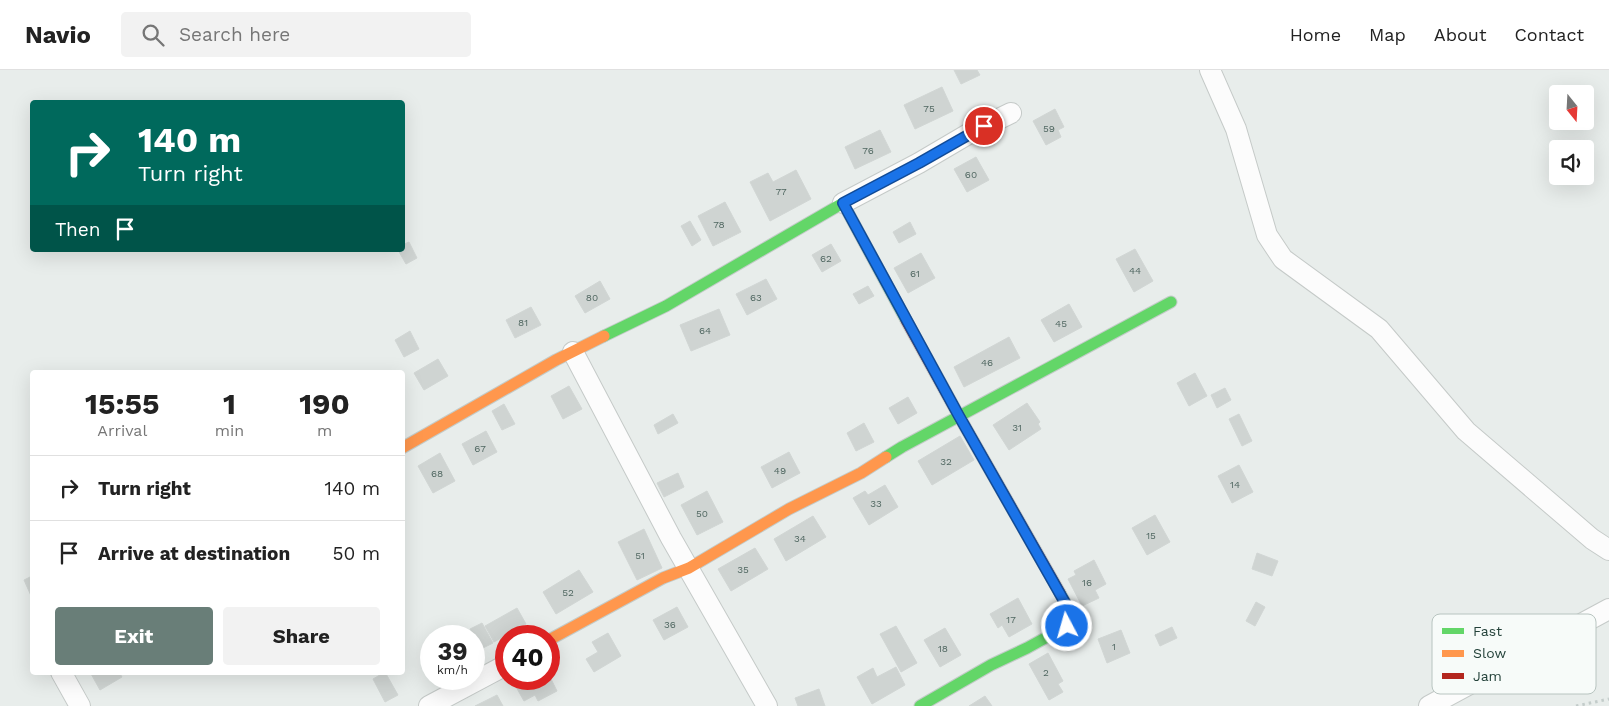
<!DOCTYPE html>
<style>
body{margin:0;font-family:"Work Sans",sans-serif;background:#f2f2f2;color:#222;height:100vh;display:flex;flex-direction:column;font-size:19px;white-space:nowrap}
*{box-sizing:border-box;margin:0}
p{font-size:16px;color:#767676}
.icon{flex:none;width:28px;height:28px;fill:none;stroke:currentColor;stroke-width:2;stroke-linecap:round;stroke-linejoin:round}
.map{position:relative;flex:1;overflow:hidden}
.drawer{position:absolute;left:30px;top:300px;width:375px;height:305px;display:flex;flex-direction:column;background:#fff;border-radius:5px;box-shadow:0 5px 20px #0002}
.drawer>*{flex:none}
.top-card{position:absolute;left:30px;top:30px;width:375px;height:152px;border-radius:5px;box-shadow:0 5px 20px #0002;background:#00695c;color:#fff;overflow:hidden}
.needle{width:32px;rotate:162deg}
.fabs{position:absolute;left:1549px;top:15px;display:grid;gap:10px}
.fabs a{display:grid;place-items:center;width:45px;height:45px;border-radius:5px;background:#fff;box-shadow:0 5px 20px #0002;font-size:25px}
.speed{position:absolute;left:420px;top:555px;display:flex;gap:10px;font-size:25px;font-weight:700;text-align:center}
.speed>*{display:grid;place-content:center;width:65px;height:65px;border-radius:50%;background:#fff;box-shadow:0 5px 20px #0002;line-height:1}
.speed small{font-size:12px;font-weight:400}
.speed .limit{border:8px solid #d22;background:#fff;color:#111}
.pin{position:absolute;display:grid;place-items:center;width:42px;height:42px;color:#fff;margin:-21px;border:2px solid #fff;border-radius:50%;box-shadow:0 1px 5px #0007}
.me{position:absolute;width:55px;margin:-28px;rotate:354deg;stroke-linejoin:round;filter:drop-shadow(0 0 4px #0008)}
.turn{display:flex;align-items:center;gap:18px;height:105px;padding:0 25px;font-size:22px}
.turn .icon{width:65px;height:65px;stroke-width:2.5}
.turn b{display:block;font-size:35px;line-height:42px}
.then{display:flex;align-items:center;height:48px;padding:0 25px;background:#0003;gap:10px;font-size:19px}
.eta{display:flex;justify-content:space-evenly;align-items:center;height:85px;text-align:center}
.eta b{font-size:30px;font-weight:700;line-height:35px}
.cta{display:flex;gap:10px;margin-top:auto;padding:10px 25px}
.cta a{flex:1;height:58px;border-radius:5px;background:#697e78;color:#fff;font-size:20px;font-weight:700;line-height:58px;text-align:center}
.cta a+a{background:#f2f2f2;color:#222}
ul{padding:0;list-style:none}
li{display:flex;align-items:center;gap:15px;height:65px;padding:0 25px;border-top:1px solid #e0e0e0}
li div{flex:1}
li b{display:block;font-size:19px}
li em{font-style:normal}
header{display:flex;align-items:center;gap:30px;box-sizing:border-box;height:70px;padding:0 25px;background:#fff;border-bottom:1px solid #e0e0e0}
header strong{font-size:24px}
nav{display:flex;gap:28px;margin-inline-start:auto;font-size:18px}
.search{width:350px;height:45px;background:#f2f2f2;display:flex;align-items:center;gap:12px;box-sizing:border-box;padding:0 18px;border-radius:5px;color:#767676;font-size:19px}
.map>svg:first-child{display:block}
.building{fill:#cfd4d2;stroke:#d1d6d4}
.lines{fill:none;stroke-linecap:round;stroke-linejoin:round}
.street-casing{stroke:#c5cac8;stroke-width:22}
.fast-casing{stroke:#c3cbc8;stroke-width:13}
.slow-casing{stroke:#c3cbc8;stroke-width:13}
.jam-casing{stroke:#c3cbc8;stroke-width:13}
.path{stroke:#c3ccca;stroke-width:3;stroke-dasharray:2.5 4;stroke-linecap:butt}
.street{stroke:#fcfcfc;stroke-width:20}
.fast{stroke:#63d668;stroke-width:11}
.slow{stroke:#ff974d;stroke-width:11}
.jam{stroke:#b3261e;stroke-width:11}
.route-casing{stroke:#114b97;stroke-width:12}
.route{stroke:#1a73e8;stroke-width:9}
.labels{text-anchor:middle;dominant-baseline:central;stroke-width:4;stroke-linejoin:round;paint-order:stroke}
.number-label{font-size:10px;fill:#506761}
.key{fill:#f7fbf9;stroke:#b8c4c0;stroke-width:1}
.key-label{font-size:14px;fill:#24423a}
</style>
<header>
<strong>Navio</strong>
<div class="search"><svg class="icon" aria-label="search" viewBox="0 0 24 24"><circle cx="10" cy="10" r="6"/><path d="M15 15l6 6"/></svg>Search here</div>
<nav><a>Home</a><a>Map</a><a>About</a><a>Contact</a></nav>
</header>
<div class="map">
<svg width="1609" height="636" viewBox="0 0 1609 636">
<rect width="100%" height="100%" fill="#e8edeb"/>
<g class="building">
<path d="M954 0H977L980 5 961 14Z"/>
<path d="M942 17 953 41 915 59 904 35Z"/>
<path d="M1055 39 1064 57 1058 60 1061 67 1046 75 1033 51Z"/>
<path d="M880 60 891 82 855 99 845 77Z"/>
<path d="M976 87 989 110 967 122 954 99Z"/>
<path d="M796 100 811 129 770 151 750 112 768 103 773 112Z"/>
<path d="M725 132 741 162 713 176 698 146Z"/>
<path d="M690 151 701 170 692 176 681 156Z"/>
<path d="M910 152 916 164 899 173 893 162Z"/>
<path d="M409 172 417 188 406 194 398 180H402V175Z"/>
<path d="M831 174 841 191 822 202 812 185Z"/>
<path d="M1135 179 1153 211 1134 222 1116 189Z"/>
<path d="M921 183 935 208 908 223 894 198Z"/>
<path d="M766 209 777 229 747 245 736 224Z"/>
<path d="M600 211 610 229 585 243 575 226Z"/>
<path d="M868 216 874 226 859 234 853 224Z"/>
<path d="M1069 234 1082 257 1054 272 1041 250Z"/>
<path d="M531 237 541 255 515 268 506 250Z"/>
<path d="M719 239 730 265 691 281 680 255Z"/>
<path d="M410 261 419 279 404 287 395 270Z"/>
<path d="M1009 267 1020 288 964 317 954 297Z"/>
<path d="M438 289 448 306 424 320 414 303Z"/>
<path d="M1195 303 1207 326 1189 336 1177 313Z"/>
<path d="M569 316 582 339 563 349 551 326Z"/>
<path d="M1225 318 1231 330 1217 338 1211 325Z"/>
<path d="M908 327 917 343 898 354 889 338Z"/>
<path d="M1027 333 1040 352 1038 354 1041 359 1009 380 993 355Z"/>
<path d="M504 334 515 354 502 360 492 341Z"/>
<path d="M673 344 678 353 658 364 654 355Z"/>
<path d="M1239 344 1252 371 1242 376 1229 349Z"/>
<path d="M864 353 874 372 856 381 847 363Z"/>
<path d="M486 361 497 382 473 395 462 374Z"/>
<path d="M960 366 974 390 932 415 918 391Z"/>
<path d="M789 382 800 403 772 418 761 397Z"/>
<path d="M440 383 455 411 433 423 418 396Z"/>
<path d="M1239 395 1253 422 1232 433 1218 406Z"/>
<path d="M678 403 684 417 664 427 657 413Z"/>
<path d="M885 415 898 437 869 455 853 428 865 421 868 425Z"/>
<path d="M707 421 723 452 697 465 681 435Z"/>
<path d="M1155 445 1170 472 1147 485 1132 458Z"/>
<path d="M813 446 826 467 786 491 774 469Z"/>
<path d="M644 459 662 498 637 510 618 472Z"/>
<path d="M755 478 768 499 731 521 718 499Z"/>
<path d="M1257 483 1278 491 1272 506 1252 499Z"/>
<path d="M1094 490 1106 514 1095 520 1099 528 1082 536 1068 509 1076 505 1074 501Z"/>
<path d="M579 500 593 522 556 544 543 522Z"/>
<path d="M32 506V528L24 510Z"/>
<path d="M1018 528 1032 554 1009 567 1002 555 998 558 990 544Z"/>
<path d="M1256 532 1265 537 1255 556 1246 551Z"/>
<path d="M677 537 688 557 664 570 653 550Z"/>
<path d="M517 538 526 554 494 572 485 556Z"/>
<path d="M482 553 493 573 481 579 470 559Z"/>
<path d="M896 556 917 593 901 602 880 564Z"/>
<path d="M1172 557 1177 568 1160 576 1155 565Z"/>
<path d="M945 558 961 585 940 597 924 570Z"/>
<path d="M1121 560 1130 583 1107 593 1098 569Z"/>
<path d="M608 563 621 586 594 602 586 589 598 582 592 572Z"/>
<path d="M1048 583 1063 611 1058 614 1063 622 1049 630 1029 594Z"/>
<path d="M896 597 905 615 872 634 857 607 873 598 877 607Z"/>
<path d="M90 602H119L122 607 100 620Z"/>
<path d="M385 602 398 625 385 632 373 609Z"/>
<path d="M549 605 557 621 538 631 535 625 524 631 515 615 526 609H549Z"/>
<path d="M819 619 825 636H798L795 628Z"/>
<path d="M497 625 503 636H475Z"/>
<path d="M985 626 992 636H969Z"/>
</g>
<g class="lines">
<g class="street-casing">
<g id="street">
<path d="M1210 0 1236 59 1267 165 1283 189 1379 259 1466 361 1592 469 1609 480"/>
<path d="M843 133 919 93 970 63 1011 43"/>
<path d="M573 282 671 468 767 636"/>
<path d="M61 602 80 636"/>
<path d="M429 636 506 595"/>
<path d="M1429 636 1609 539"/>
</g>
</g>
<g class="fast-casing">
<g id="fast">
<path d="M604 266 666 236 843 133 906 250"/>
<path d="M886 387 902 377 1171 232"/>
<path d="M920 636 991 595 1027 578 1067 556 1068 538 1060 523"/>
</g>
</g>
<g class="slow-casing">
<g id="slow">
<path d="M402 378 556 290 604 266"/>
<path d="M549 570 663 508 689 498 789 439 861 403 886 387"/>
</g>
</g>
<g class="jam-casing">
<path id="jam" d="M906 250 959 346 1060 523"/>
</g>
<path class="path" d="M1576 636 1609 629"/>
<use href="#street" class="street"/>
<use href="#fast" class="fast"/>
<use href="#slow" class="slow"/>
<use href="#jam" class="jam"/>
</g>
<g class="lines">
<g class="route-casing">
<path id="route" d="M984 56 919 93 843 133 959 346 1068 538 1067 556"/>
</g>
<use href="#route" class="route"/>
</g>
<g class="labels">
<g class="number-label">
<text x="929" y="38">75</text>
<text x="1049" y="58">59</text>
<text x="868" y="80">76</text>
<text x="971" y="104">60</text>
<text x="781" y="121">77</text>
<text x="719" y="154">78</text>
<text x="826" y="188">62</text>
<text x="1135" y="200">44</text>
<text x="915" y="203">61</text>
<text x="592" y="227">80</text>
<text x="756" y="227">63</text>
<text x="523" y="252">81</text>
<text x="1061" y="253">45</text>
<text x="705" y="260">64</text>
<text x="987" y="292">46</text>
<text x="1017" y="357">31</text>
<text x="480" y="378">67</text>
<text x="946" y="391">32</text>
<text x="780" y="400">49</text>
<text x="437" y="403">68</text>
<text x="1235" y="414">14</text>
<text x="876" y="433">33</text>
<text x="702" y="443">50</text>
<text x="1151" y="465">15</text>
<text x="800" y="468">34</text>
<text x="640" y="485">51</text>
<text x="743" y="499">35</text>
<text x="1087" y="512">16</text>
<text x="568" y="522">52</text>
<text x="1011" y="549">17</text>
<text x="670" y="554">36</text>
<text x="1114" y="576">1</text>
<text x="943" y="578">18</text>
<text x="1046" y="602">2</text>
</g>
</g>
<rect x="1432" y="544" width="164" height="80" rx="8" class="key"/>
<rect x="1442" y="558" width="22" height="6" fill="#63d668"/>
<rect x="1442" y="580" width="22" height="7" fill="#ff974d"/>
<rect x="1442" y="603" width="22" height="6" fill="#b3261e"/>
<g class="key-label">
<text x="1473" y="566">Fast</text>
<text x="1473" y="588">Slow</text>
<text x="1473" y="611">Jam</text>
</g>
</svg>
<div class="fabs">
<a><svg class="needle" viewBox="-14 -14 28 28"><path d="M0-13l5 13h-10z" fill="#e53935"/><path d="M0 13l5-13h-10z" fill="#767676"/></svg></a>
<a><svg class="icon" aria-label="sound" viewBox="0 0 24 24"><path d="M4 9h4l5-4v14l-5-4H4zM17 9q2 3 0 6"/></svg></a>
</div>
<div class="speed"><div>39<small>km/h</small></div><div class="limit">40</div></div>
<div class="pin" style="left:984px;top:56px;background:#d93025"><svg class="icon" aria-label="arrive" viewBox="0 0 24 24"><path d="M6 21V4h12l-3 4 3 4H6"/></svg></div>
<svg class="me" style="left:1067px;top:556px" viewBox="-20 -20 40 40"><circle r="17" fill="#1a73e8" stroke="#fff" stroke-width="3"/><path d="M0-11L8 9 0 5-8 9z" fill="#fff"/></svg>
<div class="top-card">
<div class="turn"><svg class="icon" aria-label="right" viewBox="0 0 24 24"><path d="M7 20v-9h11M14 6l5 5-5 5"/></svg><div><b>140 m</b>Turn right</div></div>
<div class="then">Then<svg class="icon" aria-label="arrive" viewBox="0 0 24 24"><path d="M6 21V4h12l-3 4 3 4H6"/></svg></div>
</div>
<section class="drawer">
<div class="eta">
<div><b>15:55</b><p>Arrival</p></div>
<div><b>1</b><p>min</p></div>
<div><b>190</b><p>m</p></div>
</div>
<ul>
<li><svg class="icon" aria-label="right" viewBox="0 0 24 24"><path d="M7 20v-9h11M14 6l5 5-5 5"/></svg><div><b>Turn right</b></div><em>140 m</em></li>
<li><svg class="icon" aria-label="arrive" viewBox="0 0 24 24"><path d="M6 21V4h12l-3 4 3 4H6"/></svg><div><b>Arrive at destination</b></div><em>50 m</em></li>
</ul>
<div class="cta"><a>Exit</a><a>Share</a></div>
</section>
</div>
